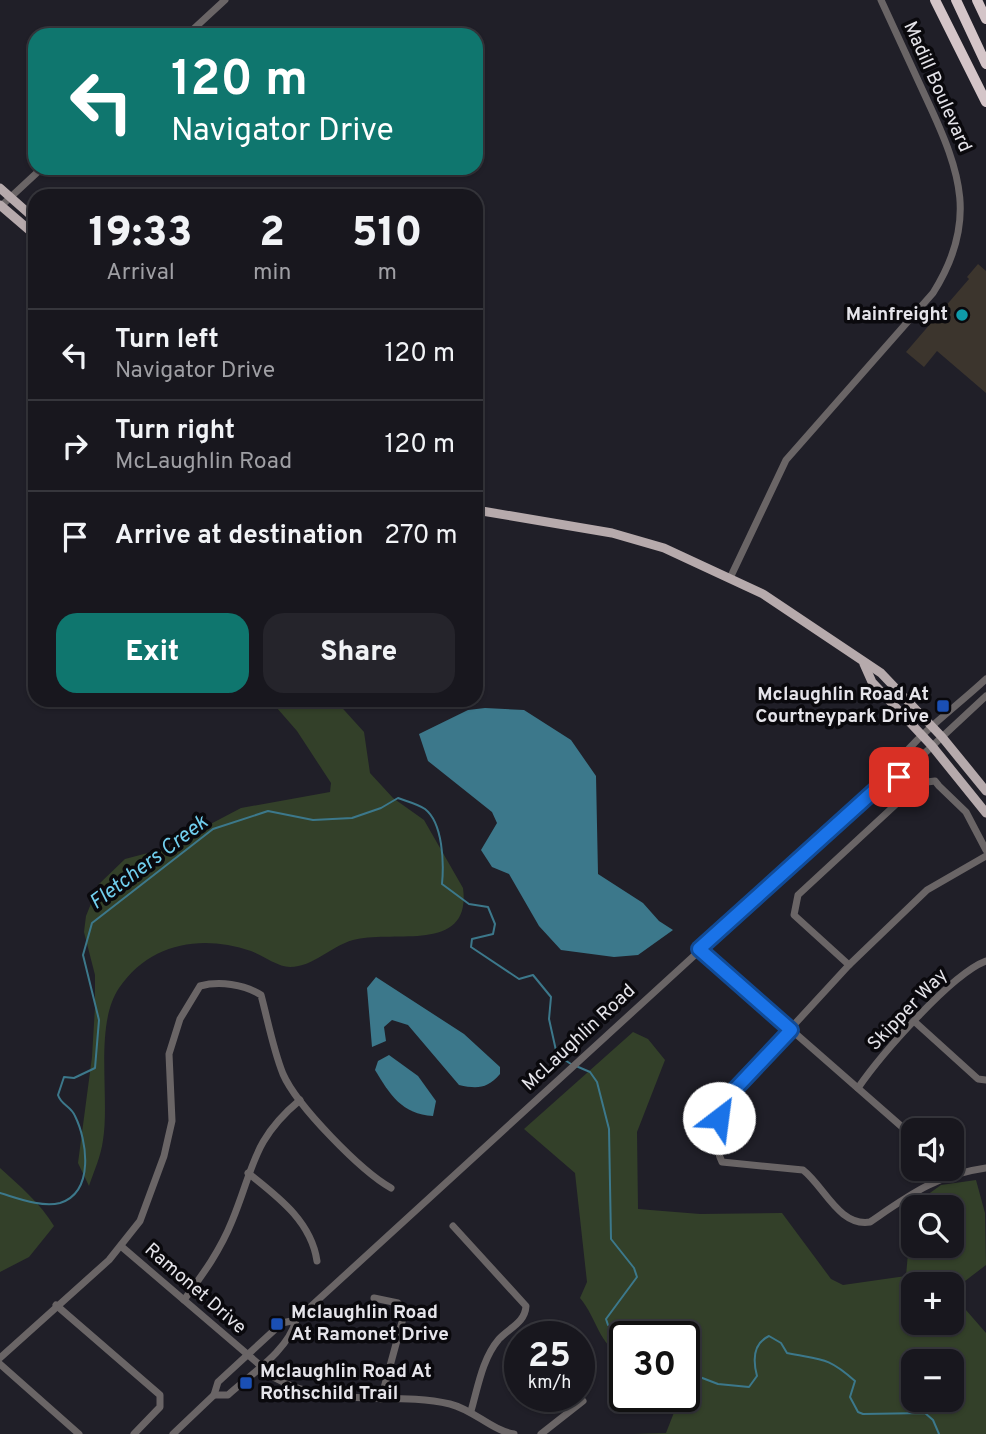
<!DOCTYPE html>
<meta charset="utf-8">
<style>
body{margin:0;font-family:Overpass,sans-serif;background:#25242b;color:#f1f3f6;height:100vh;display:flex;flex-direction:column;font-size:26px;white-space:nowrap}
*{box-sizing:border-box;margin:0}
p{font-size:23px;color:#9f9fa4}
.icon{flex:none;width:38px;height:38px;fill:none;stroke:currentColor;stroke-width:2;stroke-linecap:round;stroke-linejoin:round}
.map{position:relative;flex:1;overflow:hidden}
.details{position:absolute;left:28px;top:189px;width:455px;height:518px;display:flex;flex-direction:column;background:#18171e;border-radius:21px;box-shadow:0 2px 5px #0004,0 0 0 2px #36363c}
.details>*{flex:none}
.guide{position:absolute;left:28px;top:28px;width:455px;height:147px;border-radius:21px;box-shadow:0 2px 5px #0004,0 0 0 2px #36363c;background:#0f766e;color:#fff;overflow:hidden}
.tools{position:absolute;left:901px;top:1118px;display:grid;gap:14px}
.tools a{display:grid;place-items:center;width:63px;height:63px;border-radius:14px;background:#18171e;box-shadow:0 2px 5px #0004,0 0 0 2px #36363c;font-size:35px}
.speed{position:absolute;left:504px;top:1321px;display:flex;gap:14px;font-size:35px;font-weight:700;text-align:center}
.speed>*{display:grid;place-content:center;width:91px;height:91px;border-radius:50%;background:#18171e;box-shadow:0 2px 5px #0004,0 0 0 2px #36363c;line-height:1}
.speed small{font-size:18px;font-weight:400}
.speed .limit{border:4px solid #111;border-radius:10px;background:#fff;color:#111}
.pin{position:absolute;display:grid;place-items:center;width:60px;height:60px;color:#fff;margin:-30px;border-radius:14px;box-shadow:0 4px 10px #0006}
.me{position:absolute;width:77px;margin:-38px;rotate:30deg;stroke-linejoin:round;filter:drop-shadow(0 0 5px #0008)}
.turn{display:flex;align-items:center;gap:24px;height:147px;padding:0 28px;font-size:32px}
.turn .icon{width:91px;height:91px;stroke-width:2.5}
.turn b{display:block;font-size:49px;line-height:60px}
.eta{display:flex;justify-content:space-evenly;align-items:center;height:119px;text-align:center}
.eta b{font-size:42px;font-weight:800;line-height:49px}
.cta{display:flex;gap:14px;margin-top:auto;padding:14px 28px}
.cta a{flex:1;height:80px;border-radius:21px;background:#0f766e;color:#fff;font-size:28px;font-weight:800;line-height:80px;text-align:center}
.cta a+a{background:#25242b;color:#f1f3f6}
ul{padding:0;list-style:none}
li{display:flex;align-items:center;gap:21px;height:91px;padding:0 28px;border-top:2px solid #36363c}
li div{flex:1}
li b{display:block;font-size:26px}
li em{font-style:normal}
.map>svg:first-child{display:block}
.green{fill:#334029;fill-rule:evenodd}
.water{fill:#3c788b}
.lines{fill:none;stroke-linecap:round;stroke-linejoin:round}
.stream{stroke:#3c788b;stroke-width:2}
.building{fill:#3c352d}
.minor{stroke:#6a6566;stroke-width:7}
.major{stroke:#b6aaac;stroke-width:9}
.highway{stroke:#d4c5c8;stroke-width:10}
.route-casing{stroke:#114b97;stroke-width:18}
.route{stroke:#1a73e8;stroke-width:12}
.culture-dot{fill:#0f9aa8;stroke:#0a090d;stroke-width:2.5}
.transit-dot{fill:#1a4fb4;stroke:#0a090d;stroke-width:2.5}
.labels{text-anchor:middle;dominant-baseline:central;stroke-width:7;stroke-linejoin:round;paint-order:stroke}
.street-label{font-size:19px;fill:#e5e4ea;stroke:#0a090d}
.poi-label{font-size:19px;font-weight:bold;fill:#e5e4ea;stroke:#0a090d;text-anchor:end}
.water-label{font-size:21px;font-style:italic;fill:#71cfee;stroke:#0a090d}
</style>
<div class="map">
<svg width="986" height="1434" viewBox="0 0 986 1434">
<rect width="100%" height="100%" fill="#201f28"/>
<g class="green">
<path d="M270 700H335L364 732 370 773 393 798 424 820 463 888C472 955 391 929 353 940 331 946 313 967 290 967 278 967 262 955 251 951 201 934 150 943 119 988 94 1025 110 1097 103 1140 101 1156 94 1171 89 1186L78 1163 92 1057 95 1007V975L84 932 86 916 99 884 125 859 163 849 241 808 330 792 331 783 297 731Z"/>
<path d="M633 1032 648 1039 665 1060 637 1132 638 1209 700 1214 782 1213 831 1279 843 1285 906 1276 908 1253 902 1213 941 1185 976 1180 985 1213 986 1265 952 1291V1284H914V1323H952V1294L986 1333V1434H633L666 1433 680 1397 684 1396V1337H625V1360C597 1342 598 1320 580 1298L587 1282 575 1173 524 1129ZM914 1208H952V1246H914ZM914 1362H952V1400H914Z"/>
<path d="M0 1168C19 1185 41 1204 54 1226L29 1257 0 1272Z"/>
</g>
<g class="water">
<path d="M485 708 524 710 571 740 596 776 598 874 643 903 659 921 673 930 638 955 614 957 561 950 539 926 509 874 492 867 481 850 497 823 492 812 428 761 419 734 468 710Z"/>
<path d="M376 977 464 1034 500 1067V1074C487 1089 477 1089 459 1085L408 1025 392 1020 384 1027 386 1041 372 1047 367 988Z"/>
<path d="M389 1055 418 1076 436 1101 433 1116C402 1114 390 1095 375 1070L378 1061Z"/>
</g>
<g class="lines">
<g class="stream">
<path d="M576 1066 590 1072 597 1082 609 1129 611 1239 634 1268 637 1277 606 1319 608 1325 625 1338"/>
<path d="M0 1193C17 1198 42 1208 60 1203 95 1192 87 1140 75 1116 71 1106 61 1105 58 1095L64 1077 74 1078 95 1068 99 1020 83 955 92 923 213 829 268 811 313 820 352 818 381 808 398 798C406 801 418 804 425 809 443 823 444 863 442 884L469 904 488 907 495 924 493 934 472 939 471 947 519 979 533 975 551 997 549 1019 557 1055 571 1064"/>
<path d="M684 1371 718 1384 749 1387 757 1376C753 1361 752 1344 769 1336L781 1343 787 1353C821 1360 827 1356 855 1381L850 1397 858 1412 863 1414 925 1413 933 1420 939 1434"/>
</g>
</g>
<path class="building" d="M978 264 986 271V393L937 351 924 367 906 352 969 279 967 277Z"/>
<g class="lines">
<g class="minor">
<path d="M187 35 225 0"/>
<path d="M0 207 42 168"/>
<path d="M731 576 786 460 933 293C978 222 961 173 928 102 912 68 897 34 881 0"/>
<path d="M885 781 899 777 986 696"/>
<path d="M986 856 927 890 849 965 722 1103C718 1123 713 1143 722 1162L803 1170C824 1186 839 1227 870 1222 911 1194 936 1175 986 1168"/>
<path d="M699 949 909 1133 914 1143"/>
<path d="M849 965 794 915 798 895 919 783 935 781 939 786 966 812 986 850"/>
<path d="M915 1022 978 1079 986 1080"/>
<path d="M858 1088C880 1056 951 974 986 961"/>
<path d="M926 1169 932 1181"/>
<path d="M248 1173C278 1197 311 1221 317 1261"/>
<path d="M453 1226 526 1306C525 1323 509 1328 499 1339 482 1359 478 1387 471 1411"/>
<path d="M122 1247 275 1378C330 1409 391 1391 450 1404 474 1410 491 1430 514 1434"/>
<path d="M374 1298 398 1303 405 1311 381 1399"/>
<path d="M184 1300C203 1274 220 1251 232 1221 254 1168 252 1140 300 1100"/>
<path d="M56 1305 160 1395V1407L134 1434"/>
<path d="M0 1358 109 1260 140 1221 164 1156 172 1121 169 1054 180 1019 200 986C219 981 244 984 261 995 268 1021 273 1049 283 1074 297 1106 361 1171 391 1188"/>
<path d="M0 1364 79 1434"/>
<path d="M214 1395H228C251 1374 288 1351 296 1320L885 781C907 741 953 710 986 679"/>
<path d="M173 1434 214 1395 218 1382 282 1323 296 1320"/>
<path d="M541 1434 583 1401"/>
</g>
<g class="major">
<path d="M0 188 35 219"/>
<path d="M0 205 35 235"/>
<path d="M476 510 612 533 664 548 763 594 881 673 942 737 986 791"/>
<path d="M864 664 872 682 932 746 986 813"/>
</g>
<g class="highway">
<path d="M935 0 986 102"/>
<path d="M956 0 986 64"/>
<path d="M977 0 986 19"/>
</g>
</g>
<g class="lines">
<g class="route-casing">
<path id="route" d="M719 1118 722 1103 791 1030 699 949 885 781 899 777"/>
</g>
<use href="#route" class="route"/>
</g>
<circle class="culture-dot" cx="962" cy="315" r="7"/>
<g class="transit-dot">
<rect x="936" y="699" width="14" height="14" rx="3.5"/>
<rect x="270" y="1317" width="14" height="14" rx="3.5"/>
<rect x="239" y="1376" width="14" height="14" rx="3.5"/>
</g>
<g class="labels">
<g class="street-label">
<text transform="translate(937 87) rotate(66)">Madill Boulevard</text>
<text transform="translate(908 1010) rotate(-46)">Skipper Way</text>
<text transform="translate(579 1038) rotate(-43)">McLaughlin Road</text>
<text transform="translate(195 1289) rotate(41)">Ramonet Drive</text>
</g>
<g class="poi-label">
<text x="948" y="315">Mainfreight</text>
<text x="929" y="695">Mclaughlin Road At<tspan x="929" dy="22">Courtneypark Drive</tspan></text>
<text x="291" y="1313" text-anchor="start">Mclaughlin Road<tspan x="291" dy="22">At Ramonet Drive</tspan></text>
<text x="260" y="1372" text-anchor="start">Mclaughlin Road At<tspan x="260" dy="22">Rothschild Trail</tspan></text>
</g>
<g class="water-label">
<text transform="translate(149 863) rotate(-37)">Fletchers Creek</text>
</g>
</g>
</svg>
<div class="tools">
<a><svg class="icon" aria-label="sound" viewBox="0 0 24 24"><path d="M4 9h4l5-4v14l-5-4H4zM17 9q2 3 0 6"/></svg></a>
<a><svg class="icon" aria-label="search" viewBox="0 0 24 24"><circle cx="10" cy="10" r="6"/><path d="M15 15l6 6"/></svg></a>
<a>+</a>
<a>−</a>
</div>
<div class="speed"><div>25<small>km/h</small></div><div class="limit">30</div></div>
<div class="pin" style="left:899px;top:777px;background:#d93025"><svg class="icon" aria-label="arrive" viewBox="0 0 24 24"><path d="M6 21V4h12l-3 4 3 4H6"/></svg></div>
<svg class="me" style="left:719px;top:1118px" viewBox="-20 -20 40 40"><circle r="19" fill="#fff"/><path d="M0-13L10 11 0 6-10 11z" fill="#1a73e8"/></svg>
<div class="guide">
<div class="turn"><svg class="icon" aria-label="left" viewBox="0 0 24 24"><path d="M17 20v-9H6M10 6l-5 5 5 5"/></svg><div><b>120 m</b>Navigator Drive</div></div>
</div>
<section class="details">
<div class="eta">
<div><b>19:33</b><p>Arrival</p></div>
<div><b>2</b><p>min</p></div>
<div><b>510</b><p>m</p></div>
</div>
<ul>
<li><svg class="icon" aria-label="left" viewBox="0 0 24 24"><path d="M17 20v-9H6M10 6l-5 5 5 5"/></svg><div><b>Turn left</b><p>Navigator Drive</p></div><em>120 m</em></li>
<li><svg class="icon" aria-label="right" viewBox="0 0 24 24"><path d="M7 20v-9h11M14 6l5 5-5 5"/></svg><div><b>Turn right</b><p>McLaughlin Road</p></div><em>120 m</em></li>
<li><svg class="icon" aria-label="arrive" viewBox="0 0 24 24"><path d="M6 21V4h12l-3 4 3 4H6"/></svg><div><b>Arrive at destination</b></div><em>270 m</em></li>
</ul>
<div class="cta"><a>Exit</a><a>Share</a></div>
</section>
</div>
